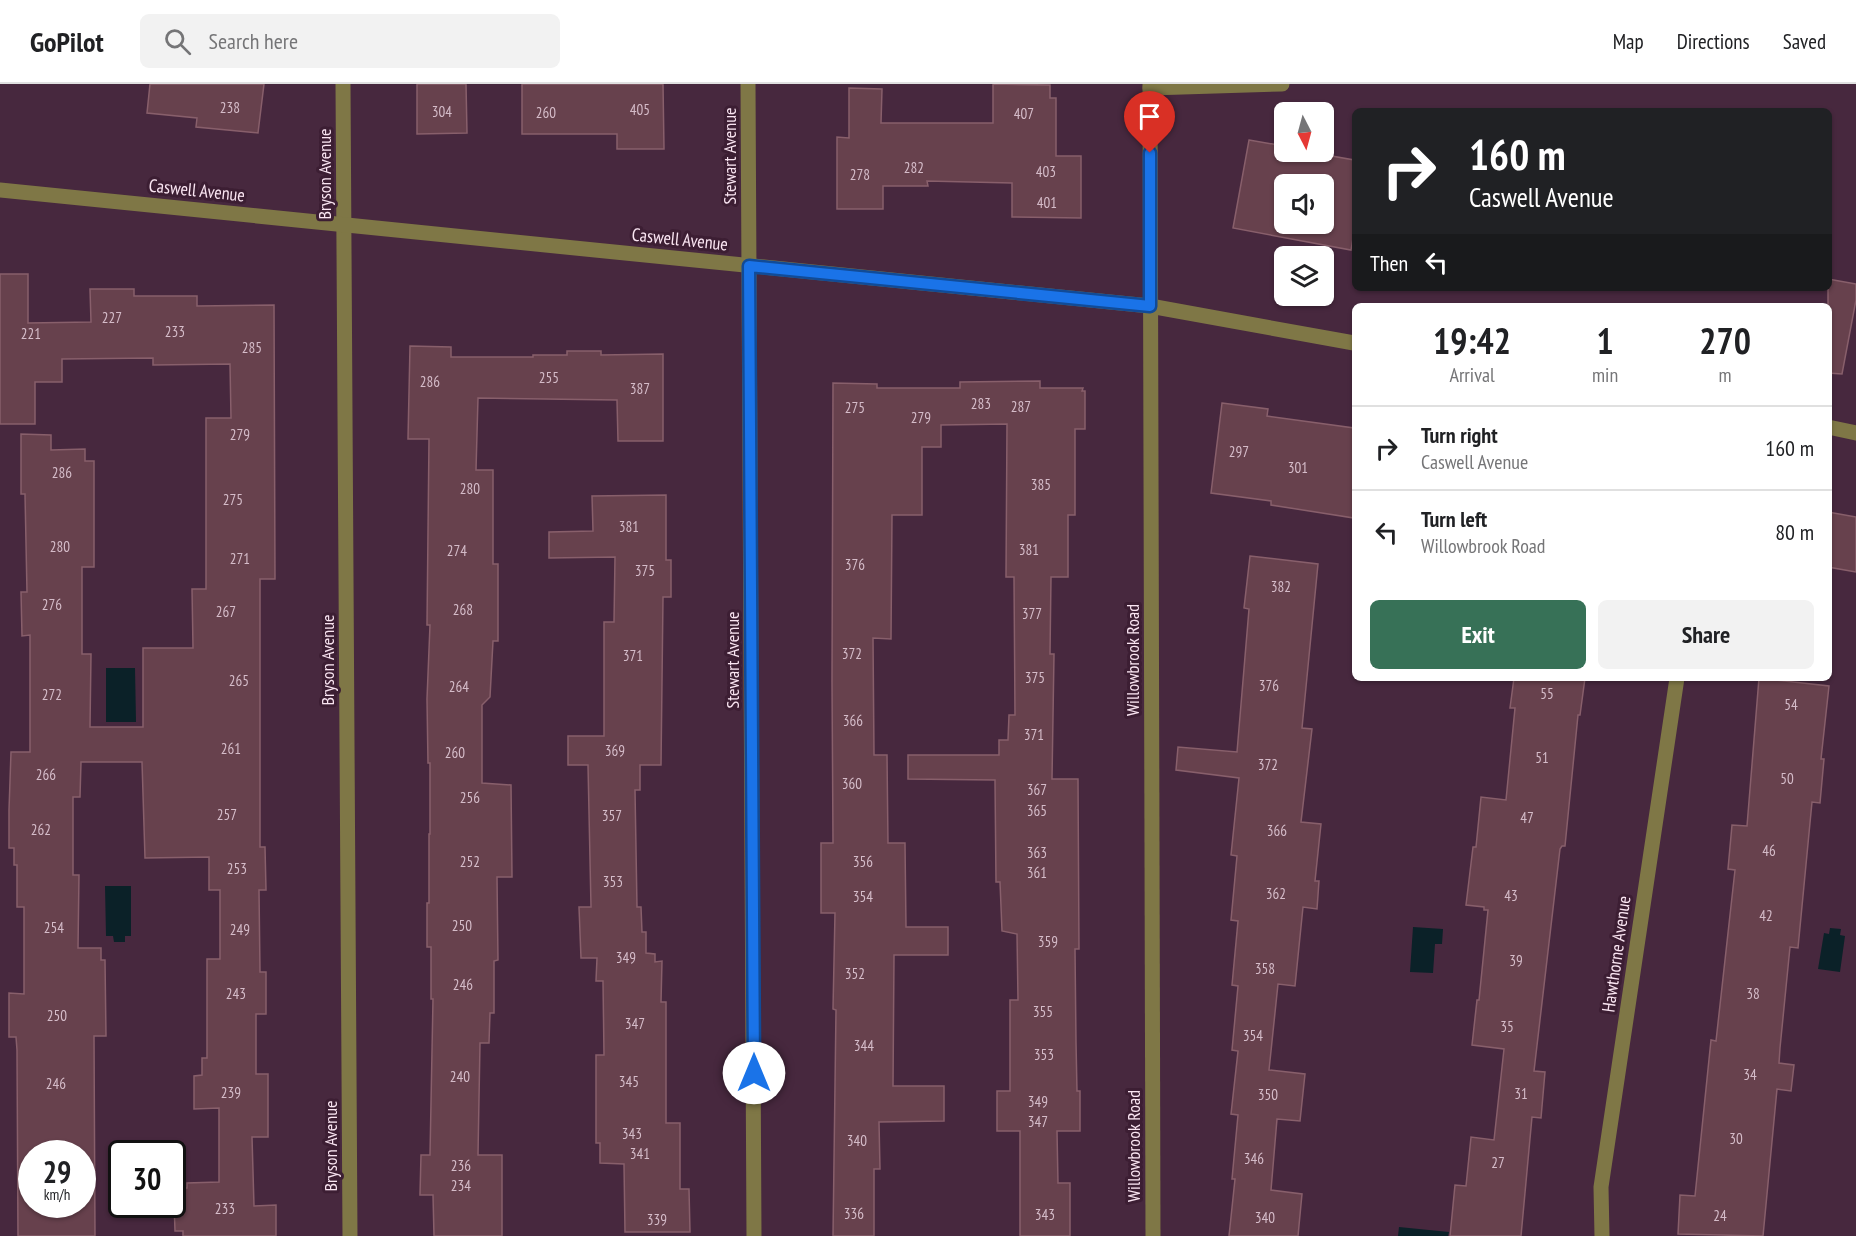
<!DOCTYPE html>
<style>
body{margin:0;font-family:"PT Sans Narrow",sans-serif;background:#f2f2f2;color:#202124;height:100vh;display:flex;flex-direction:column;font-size:22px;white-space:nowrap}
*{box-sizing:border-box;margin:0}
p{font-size:20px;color:#757577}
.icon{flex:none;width:33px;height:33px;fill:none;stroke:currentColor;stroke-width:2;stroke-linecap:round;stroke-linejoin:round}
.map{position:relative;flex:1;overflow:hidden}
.panel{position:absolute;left:1352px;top:219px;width:480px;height:378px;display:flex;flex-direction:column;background:#fff;border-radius:9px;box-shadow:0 2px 4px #0004}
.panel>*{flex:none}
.banner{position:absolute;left:1352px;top:24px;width:480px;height:183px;border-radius:9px;box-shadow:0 2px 4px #0004;background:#202124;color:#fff;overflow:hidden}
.needle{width:39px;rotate:174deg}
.tools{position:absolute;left:1274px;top:18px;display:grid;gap:12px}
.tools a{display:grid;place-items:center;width:60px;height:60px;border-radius:9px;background:#fff;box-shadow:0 2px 4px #0004;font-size:30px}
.speed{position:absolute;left:18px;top:1056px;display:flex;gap:12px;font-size:30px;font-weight:700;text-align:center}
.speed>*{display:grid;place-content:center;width:78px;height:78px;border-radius:50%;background:#fff;box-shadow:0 2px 4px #0004;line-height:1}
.speed small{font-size:15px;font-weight:400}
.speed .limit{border:3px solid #111;border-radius:9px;background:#fff;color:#111}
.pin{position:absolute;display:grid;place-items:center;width:51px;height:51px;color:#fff;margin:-62px -26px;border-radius:50% 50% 50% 0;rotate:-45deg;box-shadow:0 0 6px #0007}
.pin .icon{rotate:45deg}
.me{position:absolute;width:66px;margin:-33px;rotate:0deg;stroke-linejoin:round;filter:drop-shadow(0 0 4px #0008)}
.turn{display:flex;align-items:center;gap:21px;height:126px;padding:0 18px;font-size:27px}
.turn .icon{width:78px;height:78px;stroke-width:2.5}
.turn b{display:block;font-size:42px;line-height:51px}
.then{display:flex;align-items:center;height:57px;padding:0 18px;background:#0003;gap:12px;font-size:22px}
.eta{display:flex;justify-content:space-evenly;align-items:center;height:102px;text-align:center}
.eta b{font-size:36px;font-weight:700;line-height:42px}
.button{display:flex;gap:12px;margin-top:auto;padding:12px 18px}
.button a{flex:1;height:69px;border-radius:9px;background:#377157;color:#fff;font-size:24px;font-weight:700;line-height:69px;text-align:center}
.button a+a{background:#f2f2f2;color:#202124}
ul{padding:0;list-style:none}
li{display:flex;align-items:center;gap:18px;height:84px;padding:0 18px;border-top:2px solid #e0e0e0}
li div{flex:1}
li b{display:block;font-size:22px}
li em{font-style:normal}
header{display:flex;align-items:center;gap:36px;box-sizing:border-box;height:84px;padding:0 30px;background:#fff;border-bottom:2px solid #e0e0e0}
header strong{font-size:28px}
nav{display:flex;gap:33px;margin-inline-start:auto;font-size:21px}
.search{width:420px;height:54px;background:#f2f2f2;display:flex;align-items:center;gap:15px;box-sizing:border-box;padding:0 21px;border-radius:9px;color:#757577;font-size:22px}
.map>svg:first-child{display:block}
.water{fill:#0b2128}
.building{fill:#67414d;stroke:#885f6b;stroke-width:1.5;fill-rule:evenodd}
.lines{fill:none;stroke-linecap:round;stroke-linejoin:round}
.minor{stroke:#7f7746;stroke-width:15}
.route-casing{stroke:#114b97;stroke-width:15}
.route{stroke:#1a73e8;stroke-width:10}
.labels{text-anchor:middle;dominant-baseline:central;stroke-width:6;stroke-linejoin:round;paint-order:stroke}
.number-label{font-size:15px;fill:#d5bcc9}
.street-label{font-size:18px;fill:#fae5f2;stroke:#3c1e33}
</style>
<header>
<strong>GoPilot</strong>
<div class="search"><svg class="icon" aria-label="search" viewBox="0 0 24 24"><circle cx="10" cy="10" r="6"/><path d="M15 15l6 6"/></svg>Search here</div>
<nav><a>Map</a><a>Directions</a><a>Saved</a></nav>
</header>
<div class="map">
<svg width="1856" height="1152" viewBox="0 0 1856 1152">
<rect width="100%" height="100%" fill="#47283e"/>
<g class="water">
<path d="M106 584H135L136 638H106Z"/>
<path d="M105 802H131V852H125V858H114L113 852H106Z"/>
<path d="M1413 843 1443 845 1442 860H1435L1433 889 1410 888Z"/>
<path d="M1830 844 1841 845 1840 851 1845 852 1840 888 1818 885 1824 849 1829 850Z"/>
<path d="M1399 1143 1449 1148 1448 1152H1398Z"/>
</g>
<g class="building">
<path d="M150 0H264L258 49 196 43 197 34 147 29Z"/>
<path d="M417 0H466L467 49 417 50Z"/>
<path d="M522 0H663L664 65H617V50H522Z"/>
<path d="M993 0 1050 1V14H1056V72H1081V134L1012 133V99L927 97 928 102H883V125H837V53L849 54V4L882 5 881 39H993Z"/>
<path d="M1249 56 1284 62V68H1309L1354 76V148L1351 166 1233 144ZM1284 100H1323V140H1284Z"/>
<path d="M0 190H28V239L91 238 90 205H134V212H197V222L274 221 275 495H260V763H265L266 806H259L260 888H266V930H256V990H268V1053H252L254 1122 276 1121V1152H183V1147H175L174 1118H185L184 1104H187V1099L219 1098V1024L194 1025V992L202 991V974H207V875H220V806H209V773L145 774 142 678H81L80 713H73V791H79L78 864H101V876H105L106 952H94L95 1152H18L17 966 16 953H9V909L24 910V823H17V781H14V764H9V726L11 668H30V551L22 552 21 508H27L25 410H21V350L51 351V366L85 365V377H94V483H82V570H91L90 643H143V564H193L192 505H206V334H231L230 280 153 281V274L62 275V298H35V340H0ZM32 1070H82V1120H32Z"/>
<path d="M1828 195 1856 200V216L1842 290 1828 289Z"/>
<path d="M410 262 451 263V273H533V271H567V267H601V271L663 270V357H618L617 316 478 314 476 386H493V480H498V557H493L490 613 482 621V699L511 701 512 793H497L498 876 494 877V929H490L489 959H480L478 1071H502V1152H434L433 1111H420L421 1071H430L433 915H431V863H427V819H429V750H430V679H428L427 615 430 541H427L429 355H408Z"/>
<path d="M1040 297V304H1083L1082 307H1085V345H1075V431H1068V493H1051L1050 570H1054L1052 695H1078L1079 865H1075L1076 958 1077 1007H1080V1047H1057L1058 1099H1070V1152H1020V1047H997V1007H1010V916H1018L1017 850 1002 847 1000 798H996L995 696 908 695V671H999V656H1008L1009 631H1015L1014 493H1006L1007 340 941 341V363H922V431H892L891 555 873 554 874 671H887L888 759H905L906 843H948V871H894L893 1002H944V1037L879 1038 880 1085H874V1152H833L836 926 833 925 835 829H821V759H833L832 597 833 299 877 300V304H960V298Z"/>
<path d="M1222 319 1268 325 1267 332 1354 344V434L1271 421V417L1211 409Z"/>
<path d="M666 411V476H671V513H663L661 681H640V706H635L637 823H641L642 848H646V869L655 870V878L662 877 661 918H666V1039H680V1105H689L690 1148H625L624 1080 600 1079V1059H596V971H604L603 897H596L597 874H581L579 823H591L588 681H568V652H604V538H614L615 473 549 474V448L593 447 592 412Z"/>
<path d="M1828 428 1856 433V488L1828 483Z"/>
<path d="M1250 472 1318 480 1302 644 1312 645 1301 738 1321 740 1315 797H1319L1317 825 1303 823 1295 902 1278 900 1269 986 1305 990 1300 1037 1277 1035 1271 1106 1302 1110 1298 1152H1229L1235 1095H1232L1238 1031 1231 1030 1238 967 1232 966 1238 902 1232 901 1238 837 1231 836 1237 772 1231 771 1239 694 1176 686 1178 663 1237 668 1249 525 1244 524Z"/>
<path d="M1514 594H1585L1580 631H1578L1565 762H1562L1560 765 1534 987 1545 988 1541 1034 1532 1033 1521 1152H1450L1455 1101 1466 1102 1471 1053 1494 1056 1504 965 1472 961 1477 916H1479L1488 826H1484V823L1466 821 1473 763H1476L1481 713 1506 716 1515 624H1510Z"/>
<path d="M1759 594 1829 602 1821 675H1824L1820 719 1812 718 1798 864 1790 863 1780 964 1779 979 1794 981 1791 1007 1777 1005 1763 1152 1678 1150 1680 1111 1695 1112 1711 956 1716 957 1735 786 1728 785 1732 741 1747 742Z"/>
</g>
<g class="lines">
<g class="minor">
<path d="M343 0 350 1152"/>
<path d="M748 0 754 1152"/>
<path d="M1150 0 1153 1152"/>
<path d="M1150 4 1282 0"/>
<path d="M0 106 1150 222 1354 259"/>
<path d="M1828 343 1856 349"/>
<path d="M1602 1152 1601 1103 1677 594"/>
</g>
</g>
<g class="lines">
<g class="route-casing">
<path id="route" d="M754 989 749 182 1150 222V69"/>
</g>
<use href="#route" class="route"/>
</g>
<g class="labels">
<g class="number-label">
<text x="230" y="23">238</text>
<text x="640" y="25">405</text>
<text x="442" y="27">304</text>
<text x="546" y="28">260</text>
<text x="1024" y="29">407</text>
<text x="914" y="83">282</text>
<text x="1046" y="87">403</text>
<text x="860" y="90">278</text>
<text x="1047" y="118">401</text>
<text x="112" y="233">227</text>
<text x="175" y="247">233</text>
<text x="31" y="249">221</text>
<text x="252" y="263">285</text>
<text x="549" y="293">255</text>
<text x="430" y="297">286</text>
<text x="640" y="304">387</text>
<text x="981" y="319">283</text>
<text x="1021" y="322">287</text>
<text x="855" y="323">275</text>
<text x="921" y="333">279</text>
<text x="240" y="350">279</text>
<text x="1239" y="367">297</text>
<text x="1298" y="383">301</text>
<text x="62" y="388">286</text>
<text x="1041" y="400">385</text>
<text x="470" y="404">280</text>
<text x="233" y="415">275</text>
<text x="629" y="442">381</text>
<text x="60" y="462">280</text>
<text x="1029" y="465">381</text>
<text x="457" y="466">274</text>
<text x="240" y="474">271</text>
<text x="855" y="480">376</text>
<text x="645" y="486">375</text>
<text x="1281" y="502">382</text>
<text x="52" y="520">276</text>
<text x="463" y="525">268</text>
<text x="226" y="527">267</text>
<text x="1032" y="529">377</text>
<text x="852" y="569">372</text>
<text x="633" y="571">371</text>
<text x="1035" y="593">375</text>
<text x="239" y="596">265</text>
<text x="1269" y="601">376</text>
<text x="459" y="602">264</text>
<text x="1547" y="609">55</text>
<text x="52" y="610">272</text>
<text x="1791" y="620">54</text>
<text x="853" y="636">366</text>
<text x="1034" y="650">371</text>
<text x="231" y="664">261</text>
<text x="615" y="666">369</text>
<text x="455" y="668">260</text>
<text x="1542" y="673">51</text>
<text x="1268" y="680">372</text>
<text x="46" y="690">266</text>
<text x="1787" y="694">50</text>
<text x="852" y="699">360</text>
<text x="1037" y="705">367</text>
<text x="470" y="713">256</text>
<text x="1037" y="726">365</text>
<text x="227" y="730">257</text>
<text x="612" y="731">357</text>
<text x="1527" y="733">47</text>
<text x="41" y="745">262</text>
<text x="1277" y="746">366</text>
<text x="1769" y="766">46</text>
<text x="1037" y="768">363</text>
<text x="470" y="777">252</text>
<text x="863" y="777">356</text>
<text x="237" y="784">253</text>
<text x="1037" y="788">361</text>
<text x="613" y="797">353</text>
<text x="1276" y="809">362</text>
<text x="1511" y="811">43</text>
<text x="863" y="812">354</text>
<text x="1766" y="831">42</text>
<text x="462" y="841">250</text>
<text x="54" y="843">254</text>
<text x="240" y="845">249</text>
<text x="1048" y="857">359</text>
<text x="626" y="873">349</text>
<text x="1516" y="876">39</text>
<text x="1265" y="884">358</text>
<text x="855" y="889">352</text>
<text x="463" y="900">246</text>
<text x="236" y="909">243</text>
<text x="1753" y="909">38</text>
<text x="1043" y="927">355</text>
<text x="57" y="931">250</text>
<text x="635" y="939">347</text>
<text x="1507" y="942">35</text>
<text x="1253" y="951">354</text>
<text x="864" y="961">344</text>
<text x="1044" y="970">353</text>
<text x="1750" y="990">34</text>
<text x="460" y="992">240</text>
<text x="629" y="997">345</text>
<text x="56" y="999">246</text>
<text x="231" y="1008">239</text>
<text x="1521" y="1009">31</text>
<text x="1268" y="1010">350</text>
<text x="1038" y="1017">349</text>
<text x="1038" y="1037">347</text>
<text x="632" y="1049">343</text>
<text x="1736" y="1054">30</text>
<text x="857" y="1056">340</text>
<text x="640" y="1069">341</text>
<text x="1254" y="1074">346</text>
<text x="1498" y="1078">27</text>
<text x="461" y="1081">236</text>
<text x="461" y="1101">234</text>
<text x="225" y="1124">233</text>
<text x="854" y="1129">336</text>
<text x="1045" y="1130">343</text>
<text x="1720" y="1131">24</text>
<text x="1265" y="1133">340</text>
<text x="657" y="1135">339</text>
</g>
<g class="street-label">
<text transform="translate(729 72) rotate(-90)">Stewart Avenue</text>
<text transform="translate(324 90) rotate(-90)">Bryson Avenue</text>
<text transform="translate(197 106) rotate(6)">Caswell Avenue</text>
<text transform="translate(680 155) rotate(6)">Caswell Avenue</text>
<text transform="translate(327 576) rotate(-90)">Bryson Avenue</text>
<text transform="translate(732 576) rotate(-90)">Stewart Avenue</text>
<text transform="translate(1132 576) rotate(-90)">Willowbrook Road</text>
<text transform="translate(1616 870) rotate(-82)">Hawthorne Avenue</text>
<text transform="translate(330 1062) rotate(-90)">Bryson Avenue</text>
<text transform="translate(1133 1062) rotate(-90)">Willowbrook Road</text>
</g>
</g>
</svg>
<div class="tools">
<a><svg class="needle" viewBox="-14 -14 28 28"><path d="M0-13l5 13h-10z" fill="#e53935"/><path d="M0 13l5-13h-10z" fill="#757577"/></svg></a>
<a><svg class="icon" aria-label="sound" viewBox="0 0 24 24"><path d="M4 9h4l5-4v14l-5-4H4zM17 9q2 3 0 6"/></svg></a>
<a><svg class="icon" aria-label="layers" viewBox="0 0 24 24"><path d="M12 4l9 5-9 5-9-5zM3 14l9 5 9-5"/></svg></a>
</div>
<div class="speed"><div>29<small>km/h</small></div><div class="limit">30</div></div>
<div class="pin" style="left:1150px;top:69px;background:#d93025"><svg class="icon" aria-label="arrive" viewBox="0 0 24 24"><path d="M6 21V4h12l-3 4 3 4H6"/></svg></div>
<svg class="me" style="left:754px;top:989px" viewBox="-20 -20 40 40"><circle r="19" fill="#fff"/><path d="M0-13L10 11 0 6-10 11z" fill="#1a73e8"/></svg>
<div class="banner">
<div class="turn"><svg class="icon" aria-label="right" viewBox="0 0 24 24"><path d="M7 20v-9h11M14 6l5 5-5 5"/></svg><div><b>160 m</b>Caswell Avenue</div></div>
<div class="then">Then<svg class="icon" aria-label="left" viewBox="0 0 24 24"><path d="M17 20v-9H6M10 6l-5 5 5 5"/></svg></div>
</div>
<section class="panel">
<div class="eta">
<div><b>19:42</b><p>Arrival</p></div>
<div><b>1</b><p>min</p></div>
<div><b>270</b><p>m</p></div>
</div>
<ul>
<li><svg class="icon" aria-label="right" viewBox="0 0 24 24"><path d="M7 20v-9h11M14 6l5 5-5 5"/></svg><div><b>Turn right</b><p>Caswell Avenue</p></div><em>160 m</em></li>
<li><svg class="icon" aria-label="left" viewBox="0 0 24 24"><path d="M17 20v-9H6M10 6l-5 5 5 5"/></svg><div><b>Turn left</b><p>Willowbrook Road</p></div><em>80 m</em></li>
</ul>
<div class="button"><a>Exit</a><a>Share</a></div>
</section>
</div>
